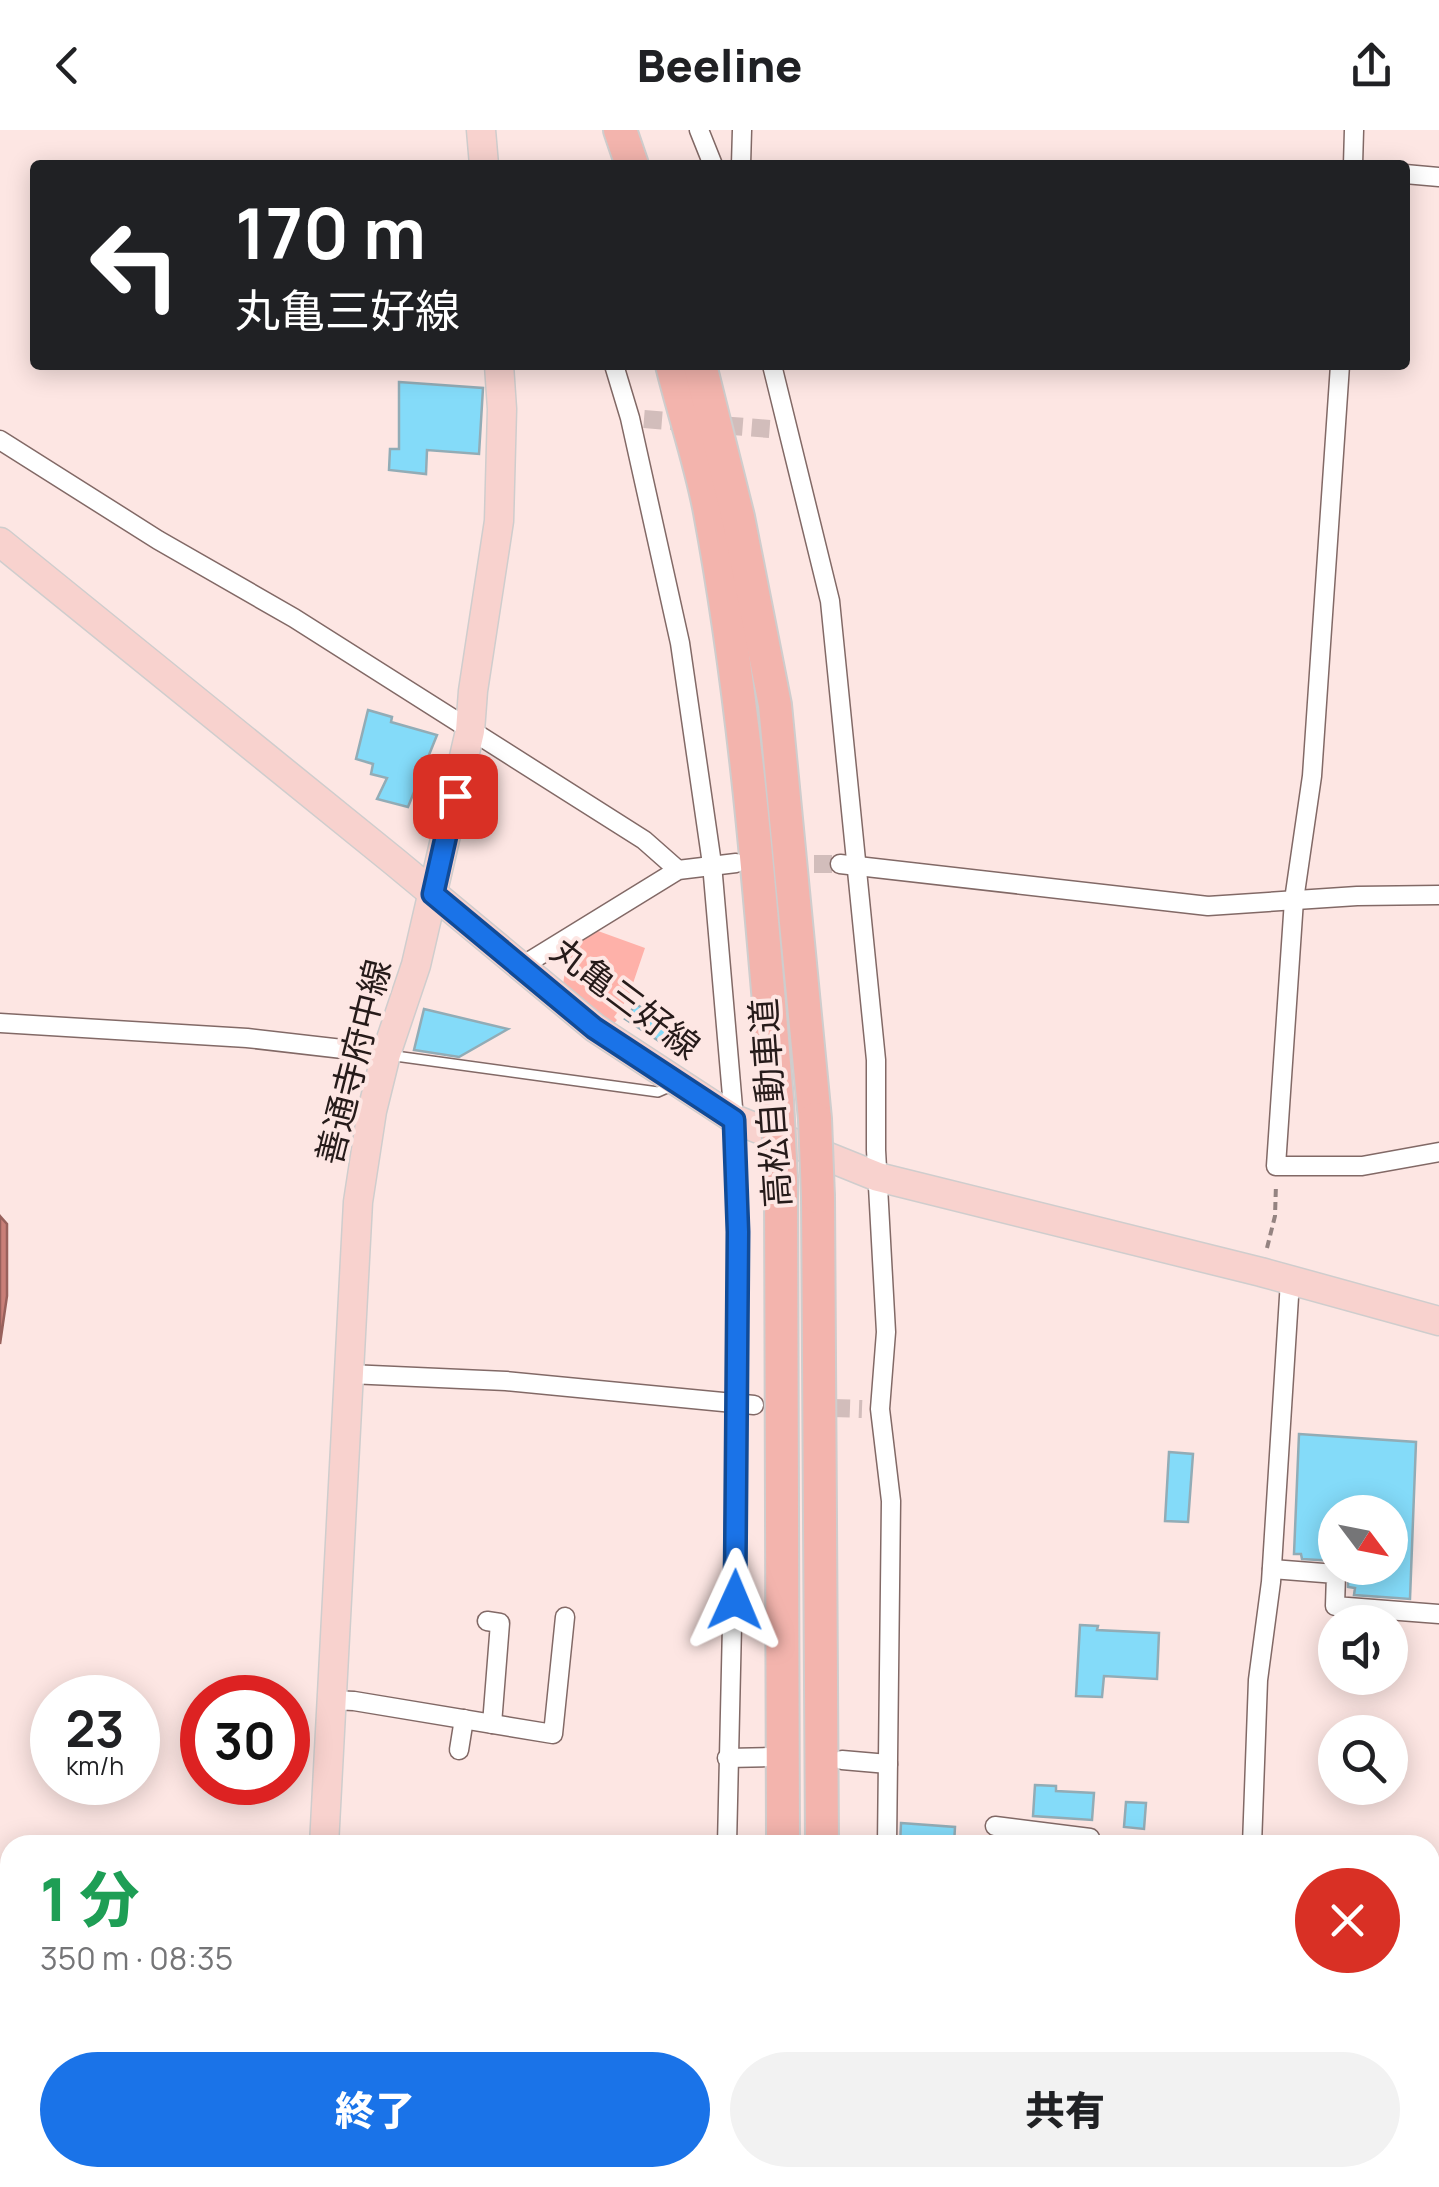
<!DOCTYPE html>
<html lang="ja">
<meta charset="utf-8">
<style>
body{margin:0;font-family:Manrope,"Noto Sans JP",sans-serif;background:#f2f2f2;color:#202124;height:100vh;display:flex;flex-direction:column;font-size:38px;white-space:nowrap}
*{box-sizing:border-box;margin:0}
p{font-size:32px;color:#757577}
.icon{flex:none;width:55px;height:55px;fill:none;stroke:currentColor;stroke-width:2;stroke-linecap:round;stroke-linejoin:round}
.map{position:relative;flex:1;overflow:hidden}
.drawer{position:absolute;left:0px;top:1705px;width:1440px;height:352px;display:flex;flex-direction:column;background:#fff;border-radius:30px 30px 0 0;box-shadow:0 5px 25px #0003}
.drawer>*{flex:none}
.hud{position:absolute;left:30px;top:30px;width:1380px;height:210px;border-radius:10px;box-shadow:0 5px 25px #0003;background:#202124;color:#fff;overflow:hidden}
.needle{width:65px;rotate:122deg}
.fabs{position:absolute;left:1318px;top:1365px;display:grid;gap:20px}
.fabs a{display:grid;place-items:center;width:90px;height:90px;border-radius:50%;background:#fff;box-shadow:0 5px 25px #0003;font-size:50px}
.speed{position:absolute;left:30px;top:1545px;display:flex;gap:20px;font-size:50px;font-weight:700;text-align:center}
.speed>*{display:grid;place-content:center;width:130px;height:130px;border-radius:50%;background:#fff;box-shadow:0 5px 25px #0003;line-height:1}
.speed small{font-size:25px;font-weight:400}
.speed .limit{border:15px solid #d22;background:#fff;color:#111}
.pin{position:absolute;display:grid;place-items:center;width:85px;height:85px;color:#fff;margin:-42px;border-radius:20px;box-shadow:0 5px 15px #0006}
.me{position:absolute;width:110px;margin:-55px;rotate:1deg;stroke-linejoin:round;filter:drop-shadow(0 0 8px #0008)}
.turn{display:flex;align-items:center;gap:35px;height:210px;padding:0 40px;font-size:45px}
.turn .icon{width:130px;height:130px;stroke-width:2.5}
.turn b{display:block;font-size:70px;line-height:85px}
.round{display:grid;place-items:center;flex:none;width:105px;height:105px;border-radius:52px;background:#f2f2f2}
.summary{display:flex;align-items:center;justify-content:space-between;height:170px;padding:0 40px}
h1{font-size:60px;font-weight:800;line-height:75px;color:#1e9e55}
.action{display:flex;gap:20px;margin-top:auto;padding:20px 40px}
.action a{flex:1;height:115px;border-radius:60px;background:#1a73e8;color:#fff;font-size:40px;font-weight:800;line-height:115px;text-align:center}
.action a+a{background:#f2f2f2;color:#202124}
header{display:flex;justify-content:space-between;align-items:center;height:130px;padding:0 40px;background:#fff;font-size:45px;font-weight:800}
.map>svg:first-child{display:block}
.green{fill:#feb1a9}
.water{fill:#c97f78;stroke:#98615c;stroke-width:2.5}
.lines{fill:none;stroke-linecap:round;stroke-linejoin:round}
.stream{stroke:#98615c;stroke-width:5}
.building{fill:#84dbf9;stroke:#92acb6;stroke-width:2.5}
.street-tunnel{stroke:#d2bdbb;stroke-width:18;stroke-dasharray:18 9;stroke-linecap:butt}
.lane-casing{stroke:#826966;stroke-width:12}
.street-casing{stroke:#826966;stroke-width:21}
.primary-casing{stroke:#cfcdcd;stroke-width:31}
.highway-casing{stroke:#cfcdcd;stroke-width:36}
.path{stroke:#948381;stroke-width:4;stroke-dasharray:8 5;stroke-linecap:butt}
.lane{stroke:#fff;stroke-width:9}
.street{stroke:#fff;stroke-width:18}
.primary{stroke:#f8d2ce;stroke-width:28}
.highway{stroke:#f3b4ad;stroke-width:32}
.highway-bridge-casing{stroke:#cfcdcd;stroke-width:36;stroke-linecap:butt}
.highway-bridge{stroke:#f3b4ad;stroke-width:32}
.route-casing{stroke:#114b97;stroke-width:25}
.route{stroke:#1a73e8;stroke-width:18}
.labels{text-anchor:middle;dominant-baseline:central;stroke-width:8;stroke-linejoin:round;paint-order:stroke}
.street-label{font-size:35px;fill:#261b1a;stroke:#fde6e3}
</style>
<header><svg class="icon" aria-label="back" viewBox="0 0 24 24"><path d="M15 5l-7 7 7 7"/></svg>Beeline<svg class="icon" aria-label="share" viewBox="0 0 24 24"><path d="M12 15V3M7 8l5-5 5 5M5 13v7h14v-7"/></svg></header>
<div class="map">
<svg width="1439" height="2057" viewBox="0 0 1439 2057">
<rect width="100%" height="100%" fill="#fde6e3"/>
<g class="green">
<path d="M598 801 645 818 628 868 614 887 617 890 613 895 563 855 568 819Z"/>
<path d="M1430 1998 1439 2005V2057H1247V2048H1430Z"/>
</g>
<g class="water">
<path d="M0 1086 7 1094V1166L0 1214Z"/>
<path d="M1439 1872V1962L1430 1960V1889Z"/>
</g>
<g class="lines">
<path class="stream" d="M0 2048 38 2051 46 2057"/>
</g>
<g class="building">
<path d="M399 252 483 258 479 324 427 320 426 344 389 340 390 319H399Z"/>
<path d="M368 580 392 587 391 592 437 605 408 677 377 669 387 648 371 644 373 634 356 629Z"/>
<path d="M636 874 672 898 662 913 625 889Z"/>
<path d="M424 879 508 899 459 927 414 920Z"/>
<path d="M1299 1304 1416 1312 1410 1469 1354 1465 1355 1458 1348 1457V1438H1390V1382H1335V1431L1302 1429 1301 1424H1294Z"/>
<path d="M1169 1322 1193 1324 1188 1392 1165 1391Z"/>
<path d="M1080 1495 1098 1496 1097 1500 1159 1503 1157 1549 1104 1546 1102 1567 1076 1566Z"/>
<path d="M1035 1655 1056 1656V1661L1094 1663 1092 1690 1033 1686Z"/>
<path d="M1126 1672 1146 1673 1144 1699 1124 1697Z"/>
<path d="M901 1693 955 1697 954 1715H900Z"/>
</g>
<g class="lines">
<g class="street-tunnel">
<path d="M644 289 770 299"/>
<path d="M787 734H840"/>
<path d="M778 1276 862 1279"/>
</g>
<g class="lane-casing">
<path id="lane" d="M388 925 658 962 674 955"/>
</g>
<g class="street-casing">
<g id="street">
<path d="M699 0 713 35"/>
<path d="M741 35 742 0"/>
<path d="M1353 35 1354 0"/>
<path d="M1405 44 1439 47"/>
<path d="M614 235 630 288 680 513 712 734 734 989 738 1103 737 1275 727 1715"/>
<path d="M772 235 830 471 876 930V1020L886 1202 880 1279 891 1371 887 1715"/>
<path d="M1340 235 1312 646 1294 770 1276 1036H1362L1439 1022"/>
<path d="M0 310 158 410 294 488 644 710 678 740"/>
<path d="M840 734 1208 776 1357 766 1439 765"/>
<path d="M522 836 678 740 736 733"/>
<path d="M0 893 247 908 386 924"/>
<path d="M349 1244 506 1251 754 1275"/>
<path d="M1272 1439 1336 1444 1335 1476 1439 1484"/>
<path d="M487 1491 500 1493 492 1594"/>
<path d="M331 1570 354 1571 553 1604 565 1487"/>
<path d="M459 1620 464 1589"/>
<path d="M727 1628 770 1627"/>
<path d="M842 1630 888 1634"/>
<path d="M995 1696 1090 1708V1715"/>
<path d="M1252 1715 1258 1550 1271 1452 1290 1151"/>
<path d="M0 1776 10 1785"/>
<path d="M725 2057V2048"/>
<path d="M881 2057V2048"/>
<path d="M1230 2057V2048"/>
</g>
</g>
<g class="primary-casing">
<g id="primary">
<path d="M481 0 484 35"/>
<path d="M0 412 395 732 595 898 734 989 878 1047 1261 1142 1439 1191"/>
<path d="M324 1715 358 1072 372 981 386 924 416 835 470 601 473 561 499 391 502 279 499 235"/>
<path d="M311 2057 312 2048"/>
</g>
</g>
<g class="highway-casing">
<g id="highway">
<path d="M620 0 632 35"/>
<path d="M672 235C684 284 701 333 710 382 746 576 761 774 777 970"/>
<path d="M700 235 738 387 775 575 815 989"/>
<path d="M781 1049 783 1715"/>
<path d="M818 1067 822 1715"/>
<path d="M780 2057V2048"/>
<path d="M817 2057V2048"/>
</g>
</g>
<path class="path" d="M1267 1118 1275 1086 1276 1054"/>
<use href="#lane" class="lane"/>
<use href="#street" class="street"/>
<use href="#primary" class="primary"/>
<use href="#highway" class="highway"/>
<g class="highway-bridge-casing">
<g id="highway-bridge">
<path d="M777 970 781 1049"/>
<path d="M815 989 818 1067"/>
</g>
</g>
<use href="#highway-bridge" class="highway-bridge"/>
</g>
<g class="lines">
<g class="route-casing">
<path id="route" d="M455 666 433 764 594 898 734 990 738 1102 735 1470"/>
</g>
<use href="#route" class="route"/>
</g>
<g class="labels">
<g class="street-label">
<text transform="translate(626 868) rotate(37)">丸亀三好線</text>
<text transform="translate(353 932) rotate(-76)">善通寺府中線</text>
<text transform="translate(770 973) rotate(-94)">高松自動車道</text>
</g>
</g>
</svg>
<div class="fabs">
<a><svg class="needle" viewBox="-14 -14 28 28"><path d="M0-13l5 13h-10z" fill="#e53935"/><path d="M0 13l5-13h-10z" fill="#757577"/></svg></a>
<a><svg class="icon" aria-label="sound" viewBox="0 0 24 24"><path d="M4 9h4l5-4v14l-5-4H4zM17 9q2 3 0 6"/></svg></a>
<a><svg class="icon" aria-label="search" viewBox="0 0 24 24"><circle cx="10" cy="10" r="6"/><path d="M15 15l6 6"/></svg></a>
</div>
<div class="speed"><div>23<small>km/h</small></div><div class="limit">30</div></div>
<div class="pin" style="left:455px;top:666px;background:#d93025"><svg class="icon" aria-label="arrive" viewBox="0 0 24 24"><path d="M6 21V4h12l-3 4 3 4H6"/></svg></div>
<svg class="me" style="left:735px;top:1470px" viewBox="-20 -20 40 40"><path d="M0-17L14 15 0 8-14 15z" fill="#1a73e8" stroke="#fff" stroke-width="4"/></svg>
<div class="hud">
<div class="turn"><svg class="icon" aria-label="left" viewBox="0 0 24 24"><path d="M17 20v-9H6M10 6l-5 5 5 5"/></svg><div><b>170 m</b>丸亀三好線</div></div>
</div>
<section class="drawer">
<div class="summary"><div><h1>1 分</h1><p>350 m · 08:35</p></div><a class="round" style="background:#d93025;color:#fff"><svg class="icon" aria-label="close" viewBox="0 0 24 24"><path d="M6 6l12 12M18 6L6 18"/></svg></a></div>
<div class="action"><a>終了</a><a>共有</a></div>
</section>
</div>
